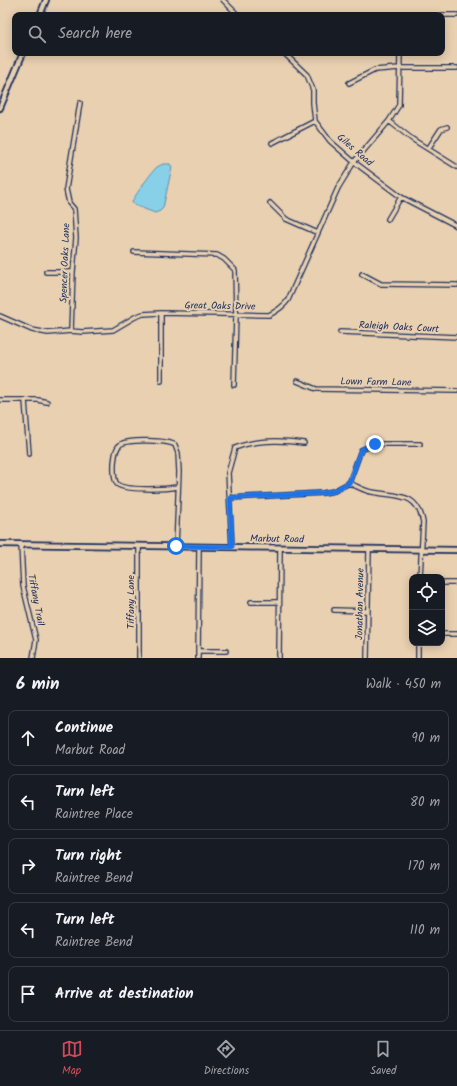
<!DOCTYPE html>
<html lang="en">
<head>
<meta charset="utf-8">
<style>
  body { margin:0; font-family:Kalam,sans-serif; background:#20242c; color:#f1f3f6 }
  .controls { position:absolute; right:12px; bottom:12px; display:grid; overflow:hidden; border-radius:8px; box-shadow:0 2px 10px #0003 }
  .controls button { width:36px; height:36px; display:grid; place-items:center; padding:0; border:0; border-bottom:1px solid #363941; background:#171b24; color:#f1f3f6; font:20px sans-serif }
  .stop { position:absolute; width:12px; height:12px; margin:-9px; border:3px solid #1a73e8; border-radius:50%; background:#fff }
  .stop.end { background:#1a73e8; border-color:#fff; box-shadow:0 1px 4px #0008 }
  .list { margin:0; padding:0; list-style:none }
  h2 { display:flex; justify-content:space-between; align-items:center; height:52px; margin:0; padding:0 16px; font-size:17px }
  h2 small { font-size:13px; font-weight:400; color:#9ea1a6 }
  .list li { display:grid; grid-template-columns:26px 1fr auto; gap:12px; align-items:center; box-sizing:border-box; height:56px; margin:0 8px 8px; padding:0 8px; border:1px solid #363941; border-radius:8px }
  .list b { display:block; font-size:15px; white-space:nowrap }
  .list p { margin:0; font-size:13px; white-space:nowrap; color:#9ea1a6 }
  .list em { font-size:13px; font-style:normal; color:#9ea1a6 }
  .icon { flex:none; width:22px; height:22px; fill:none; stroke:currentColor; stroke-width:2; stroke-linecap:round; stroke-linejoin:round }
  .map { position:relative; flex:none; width:457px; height:658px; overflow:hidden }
  .search { position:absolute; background:#171b24; box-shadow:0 2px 10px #0003; left:12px; right:12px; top:12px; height:44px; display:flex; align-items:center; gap:10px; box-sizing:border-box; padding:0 14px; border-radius:8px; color:#9ea1a6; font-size:15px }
  .sheet { height:372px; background:#171b24 }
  nav { display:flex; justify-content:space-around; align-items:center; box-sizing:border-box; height:56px; border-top:1px solid #363941; background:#171b24; font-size:11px; color:#9ea1a6 }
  nav a { display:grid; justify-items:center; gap:2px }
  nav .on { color:#d1495b }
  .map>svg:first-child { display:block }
  .water { fill:#87d0e8; stroke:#5c90b1 }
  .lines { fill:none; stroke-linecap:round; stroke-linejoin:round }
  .street-casing { stroke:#1b2f5e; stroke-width:6 }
  .secondary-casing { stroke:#1b2f5e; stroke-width:8 }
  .street { stroke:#e8d0b1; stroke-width:3.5 }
  .secondary { stroke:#e8d0b1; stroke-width:4.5 }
  .route { stroke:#1a73e8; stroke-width:5 }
  .labels { text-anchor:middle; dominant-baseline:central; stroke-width:4; stroke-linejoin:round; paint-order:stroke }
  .street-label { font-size:10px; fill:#1b2f5e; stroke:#e8d0b1 }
</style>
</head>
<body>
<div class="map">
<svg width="457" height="658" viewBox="0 0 457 658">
  <rect width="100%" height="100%" fill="#e8d0b1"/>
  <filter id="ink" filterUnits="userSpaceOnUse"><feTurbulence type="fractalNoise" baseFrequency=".025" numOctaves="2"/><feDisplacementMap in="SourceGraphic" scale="8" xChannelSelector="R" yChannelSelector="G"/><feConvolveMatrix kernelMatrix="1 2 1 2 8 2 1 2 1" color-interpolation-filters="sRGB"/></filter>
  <g filter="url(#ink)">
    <path class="water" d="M163,164h7l2,3 -9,41 -3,3 -5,2 -21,-8 -2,-3c1,-4 21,-32 25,-35 2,-1 4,-2 6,-3z"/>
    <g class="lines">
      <defs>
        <path id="street" d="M223,0l15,15
          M442,15h15
          M284,53l23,22 6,15v13l2,18 15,20 24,21 47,35 56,29
          M349,83l26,-13 24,-2h58
          M389,121l23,18 45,28
          M272,143l43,-22
          M428,149l13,-20 6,-2
          M270,203l16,16 32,14
          M388,219l13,-22
          M134,252l83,3 7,4 11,11 1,45 -2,70
          M46,272h27
          M362,274l19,10 76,1
          M0,316l32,14 16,3 23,-2 11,1 31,-2 22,-13 8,-3 18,-1 108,2c8,-4 14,-8 19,-15l50,-112 16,-26 35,-41 10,-16 1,-52
          M71,331l2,-59 3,-34 -2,-29 -5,-6 -3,-14 14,-86
          M340,332l117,5
          M161,381v-68
          M297,381l19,8 141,2
          M0,400h38l9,2
          M25,400l4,54
          M349,483c8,3 15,8 23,9 24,5 45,-1 51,30l-3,55
          M230,498l93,-5 11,-2 15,-8 12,-33 14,-6h45
          M21,545l2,41 13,54 -3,18
          M176,547l3,-75 -1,-19 -3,-8c-7,-5 -46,-6 -54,-1 -6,4 -6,12 -7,19 0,6 -1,16 3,21 7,7 50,5 60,3
          M232,547l-4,-74 7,-25c21,-9 47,-8 69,-5
          M442,583h15
          M251,602h28
          M334,610l33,1
          M442,634h15
          M198,651h28
          M139,658v-112
          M198,658l1,-111
          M279,658l1,-110
          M367,658l2,-108
          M418,658v-15"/>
        <path id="secondary" d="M40,15l6,-15
          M0,108l23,-55
          M0,544l457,6"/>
      </defs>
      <use href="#street" class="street-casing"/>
      <use href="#secondary" class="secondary-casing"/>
      <use href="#street" class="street"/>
      <use href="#secondary" class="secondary"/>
    </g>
  </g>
  <g class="lines" filter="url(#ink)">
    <path class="route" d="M176,546l56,1 -2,-49 93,-5 11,-2 15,-8 12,-33 14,-6"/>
  </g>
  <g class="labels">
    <g class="street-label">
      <text transform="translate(355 150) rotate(41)">Giles Road</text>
      <text transform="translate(65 263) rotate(-88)">Spencer Oaks Lane</text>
      <text transform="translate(220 306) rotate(1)">Great Oaks Drive</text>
      <text transform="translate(399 327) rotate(3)">Raleigh Oaks Court</text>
      <text transform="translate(376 382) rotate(1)">Lown Farm Lane</text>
      <text transform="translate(277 539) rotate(1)">Marbut Road</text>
      <text transform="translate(36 600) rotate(79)">Tiffany Trail</text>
      <text transform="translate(131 602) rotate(-90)">Tiffany Lane</text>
      <text transform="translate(360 604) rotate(-89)">Jonathan Avenue</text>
    </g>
  </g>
</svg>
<div class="controls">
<button><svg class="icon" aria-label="locate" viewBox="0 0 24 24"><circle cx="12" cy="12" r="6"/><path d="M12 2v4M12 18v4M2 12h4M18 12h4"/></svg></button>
<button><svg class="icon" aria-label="layers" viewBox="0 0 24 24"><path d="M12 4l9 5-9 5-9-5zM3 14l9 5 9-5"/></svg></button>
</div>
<div class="stop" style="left:176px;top:546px"></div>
<div class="stop end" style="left:375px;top:444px"></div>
<div class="search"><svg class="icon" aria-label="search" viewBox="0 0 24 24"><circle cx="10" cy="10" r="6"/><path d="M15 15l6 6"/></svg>Search here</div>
</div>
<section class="sheet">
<h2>6 min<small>Walk · 450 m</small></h2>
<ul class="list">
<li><svg class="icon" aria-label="ahead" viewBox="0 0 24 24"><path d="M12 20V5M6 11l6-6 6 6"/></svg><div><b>Continue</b><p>Marbut Road</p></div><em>90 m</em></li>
<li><svg class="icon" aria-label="left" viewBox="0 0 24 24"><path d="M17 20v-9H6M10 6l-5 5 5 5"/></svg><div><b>Turn left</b><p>Raintree Place</p></div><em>80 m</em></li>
<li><svg class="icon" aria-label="right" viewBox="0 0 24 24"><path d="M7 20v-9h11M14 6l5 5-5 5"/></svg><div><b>Turn right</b><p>Raintree Bend</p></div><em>170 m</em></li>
<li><svg class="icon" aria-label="left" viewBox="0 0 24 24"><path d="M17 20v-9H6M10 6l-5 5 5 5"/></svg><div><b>Turn left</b><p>Raintree Bend</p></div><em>110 m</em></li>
<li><svg class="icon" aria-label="arrive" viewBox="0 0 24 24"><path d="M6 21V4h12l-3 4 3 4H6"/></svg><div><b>Arrive at destination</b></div></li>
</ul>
</section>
<nav>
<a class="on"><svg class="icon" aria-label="map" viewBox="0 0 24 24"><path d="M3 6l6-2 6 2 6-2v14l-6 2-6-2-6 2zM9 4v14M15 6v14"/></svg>Map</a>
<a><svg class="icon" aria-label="directions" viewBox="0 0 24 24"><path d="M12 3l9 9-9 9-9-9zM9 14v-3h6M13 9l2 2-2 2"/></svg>Directions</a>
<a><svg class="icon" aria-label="saved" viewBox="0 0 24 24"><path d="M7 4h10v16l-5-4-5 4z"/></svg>Saved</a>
</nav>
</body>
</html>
